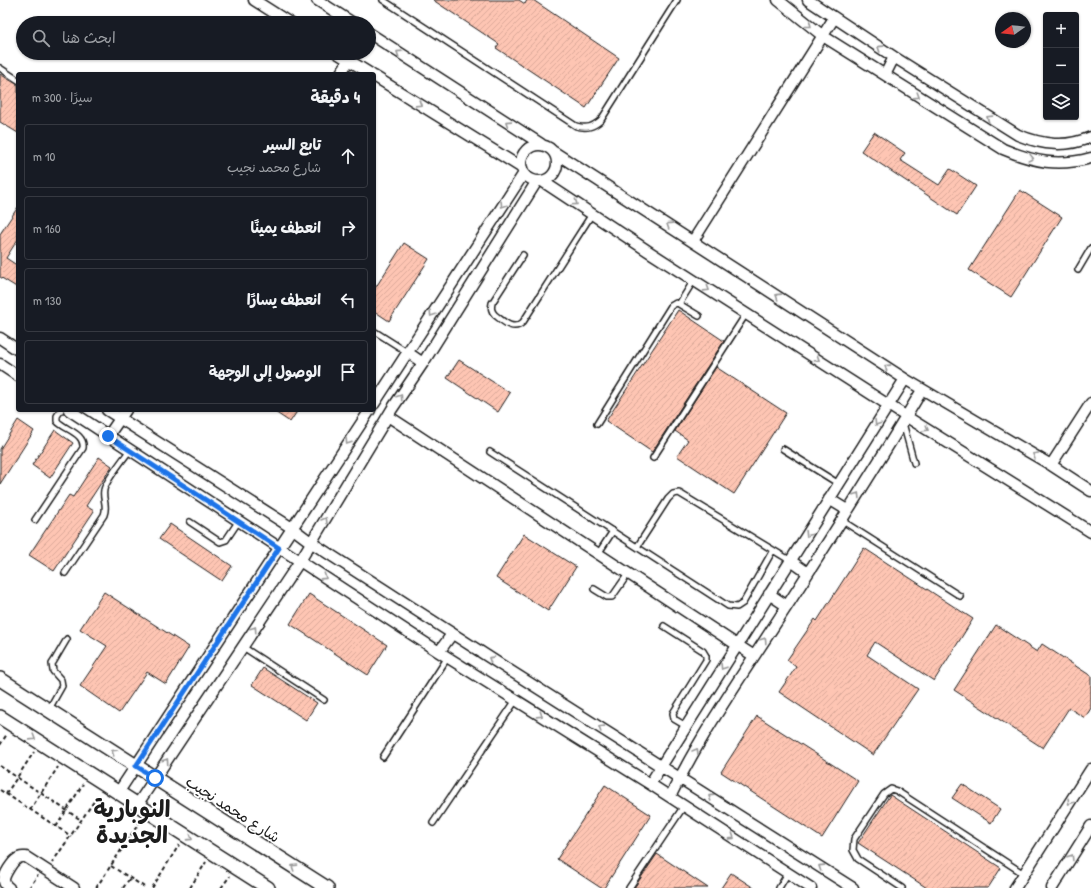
<!DOCTYPE html>
<html lang="ar">
<head>
<meta charset="utf-8">
<style>
  body { margin:0; font-family:"Patrick Hand","Playpen Sans Arabic",sans-serif; background:#242831; color:#f1f3f6; direction:rtl }
  .controls { position:absolute; right:12px; top:12px; display:grid; overflow:hidden; border-radius:4px; box-shadow:0 1px 3px #0004 }
  .controls button { width:36px; height:36px; display:grid; place-items:center; padding:0; border:0; border-bottom:1px solid #363941; background:#171b24; color:#f1f3f6; font:20px sans-serif }
  .compass { position:absolute; left:995px; top:12px; width:36px; height:36px; border-radius:50%; background:#171b24; box-shadow:0 1px 3px #0004; rotate:255deg }
  .stop { position:absolute; width:12px; height:12px; margin:-9px; border:3px solid #1a73e8; border-radius:50%; background:#fff }
  .stop.end { background:#1a73e8; border-color:#fff; box-shadow:0 1px 4px #0008 }
  .list { margin:0; padding:0; list-style:none }
  h2 { display:flex; justify-content:space-between; align-items:center; height:52px; margin:0; padding:0 16px; font-size:17px }
  h2 small { font-size:13px; font-weight:400; color:#9ea1a6 }
  .list li { display:grid; grid-template-columns:26px 1fr auto; gap:12px; align-items:center; box-sizing:border-box; height:64px; margin:0 8px 8px; padding:0 8px; border:1px solid #363941; border-radius:4px }
  .list b { display:block; font-size:15px; white-space:nowrap }
  .list p { margin:0; font-size:13px; white-space:nowrap; color:#9ea1a6 }
  .list em { font-size:13px; font-style:normal; color:#9ea1a6 }
  .icon { flex:none; width:22px; height:22px; fill:none; stroke:currentColor; stroke-width:2; stroke-linecap:round; stroke-linejoin:round }
  .map { position:relative; flex:none; width:1091px; height:888px; overflow:hidden; direction:ltr }
  .search { position:absolute; background:#171b24; box-shadow:0 1px 3px #0004; left:16px; top:16px; width:360px; height:44px; display:flex; align-items:center; gap:10px; box-sizing:border-box; padding:0 14px; border-radius:22px; color:#9ea1a6; font-size:15px }
  .panel { position:absolute; background:#171b24; box-shadow:0 1px 3px #0004; left:16px; top:72px; width:360px; height:340px; border-radius:4px; direction:rtl }
  .map>svg:first-child { display:block }
  .building { fill:url(#building-hatch); stroke:#1c1c1c }
  .lines { fill:none; stroke-linecap:round; stroke-linejoin:round }
  .service-casing { stroke:#1c1c1c; stroke-width:8 }
  .minor-casing { stroke:#1c1c1c; stroke-width:13 }
  .tertiary-casing { stroke:#1c1c1c; stroke-width:16 }
  .path { stroke:#1c1c1c; stroke-width:2; stroke-dasharray:4 3; stroke-linecap:butt }
  .service { stroke:#fff; stroke-width:5 }
  .minor { stroke:#fff; stroke-width:10 }
  .tertiary { stroke:#fff; stroke-width:13 }
  .oneway { stroke:#999 }
  .route { stroke:#1a73e8; stroke-width:5 }
  .labels { text-anchor:middle; dominant-baseline:central; stroke-width:3.5; stroke-linejoin:round; paint-order:stroke }
  .street-label { font-size:15px; fill:#1c1c1c; stroke:#fff }
  .town-label { font-size:23px; font-weight:bold; fill:#1c1c1c; stroke:#fff }
</style>
</head>
<body>
<div class="map">
<svg width="1091" height="888" viewBox="0 0 1091 888">
  <defs>
    <pattern id="building-hatch" width="6" height="6" patternUnits="userSpaceOnUse"><rect width="6" height="6" fill="#fec5b3"/><path d="M-1 1l2-2M0 6l6-6M5 7l2-2" fill="none" stroke="#d9a999"/></pattern>
  </defs>
  <rect width="100%" height="100%" fill="#fff"/>
  <filter id="ink" filterUnits="userSpaceOnUse"><feTurbulence type="fractalNoise" baseFrequency=".025" numOctaves="2"/><feDisplacementMap in="SourceGraphic" scale="8" xChannelSelector="R" yChannelSelector="G"/><feConvolveMatrix kernelMatrix="1 2 1 2 8 2 1 2 1" color-interpolation-filters="sRGB"/></filter>
  <g filter="url(#ink)">
    <path class="building" d="M433,0h86l6,4 2,-4h6l86,58 -33,50 -90,-60 3,-4z
      M0,74l18,11v48l-18,-11z
      M874,132l31,21 -5,7 39,25 11,-16 26,17 -19,29 -96,-64z
      M1020,190l42,27 -51,80 -42,-27z
      M18,207v32l-12,19 12,8v22l-18,-11v-43z
      M404,243l25,16 -40,62 -15,-10v-21z
      M678,310l46,31 -72,111 -46,-31z
      M459,360l51,33 -12,19 -51,-34z
      M716,367l70,46 -52,81 -57,-38 11,-16 -13,-9z
      M272,410h26l-8,12z
      M18,420l16,11 -34,53v-35z
      M55,430l18,13 -23,35 -18,-13z
      M99,457l13,9 -26,40 8,5 -40,60 -25,-16 40,-60 4,2z
      M170,524l62,42 -10,15 -63,-42z
      M524,534l52,33 -28,44 -52,-33z
      M864,548l109,71 -39,62 -59,-39 -8,13 51,34 -45,66 -94,-63 17,-25 -9,-7 28,-41 2,2z
      M104,592l85,55 -23,37 -19,-12 -28,41 -39,-27 27,-40 -27,-17z
      M309,594l78,51 -19,30 -78,-51z
      M996,625l41,27 5,-8 49,32v32l-6,10 -16,-10 -26,40 -89,-58z
      M263,668l54,35 -11,17 -54,-35z
      M757,716l101,65 -36,57 -101,-66z
      M962,784l38,25 -9,14 -39,-25z
      M605,785l46,30 -47,73h-3l-44,-29z
      M890,795l111,73 -13,20h-61l-69,-45z
      M657,854l51,34h-74z
      M731,873l23,15h-33z"/>
    <g class="lines">
      <defs>
        <path id="service" d="M383,0l193,126c11,3 17,1 25,-6l76,-120
          M0,68l18,12
          M523,255l-31,48c-1,5 -1,8 3,12 8,6 18,17 28,7l69,-108
          M1078,270l13,-22
          M679,304l15,-24
          M374,331l33,21
          M903,423l11,40
          M597,424l74,-118 5,-3 3,1 20,12
          M783,449l56,35
          M490,452l238,154 9,1 6,-4 30,-53
          M653,458l93,-144
          M35,520l48,-72c2,-15 -18,-18 -26,-27v-5l4,-6
          M841,520l119,76
          M190,522l30,20 6,-2 12,-18
          M637,547l31,-48 5,-5 6,-1 112,68
          M598,554l15,-23
          M65,573l39,-58c4,-11 -2,-15 0,-25 1,-8 20,-32 26,-40
          M594,589l13,8h5l16,-23
          M664,626l39,25 3,5v4l-33,53 1,6 12,7
          M243,647l81,53
          M49,709l13,-23 -1,-6 -8,-9 -1,-7 2,-3 13,-22
          M383,757l65,-100
          M433,823l83,-123
          M629,888l55,-82
          M779,888l9,-15
          M902,888l-44,-29 -5,-9 1,-11 30,-45 7,-5 6,2 127,83"/>
        <path id="minor" d="M254,0l36,23
          M317,0l36,23
          M778,0l45,36 180,113c31,13 55,18 88,9
          M808,0l86,57 124,78c25,10 48,13 73,2
          M369,33l172,111
          M337,53l34,21
          M340,74l14,-21
          M885,75l9,-18
          M374,76l148,92
          M521 163a18 18 0 1 1 36 0a18 18 0 1 1-36 0Z
          M554,152l351,227 146,86 40,26
          M542,181l106,70 259,166 184,115
          M693,241l141,-223
          M0,338l18,12
          M407,352l16,11
          M0,364l18,12
          M374,404l150,-231
          M69,410l370,242 211,132 161,104
          M107,410l185,118 20,15 186,120 355,225
          M388,416l366,240
          M108,436l18,-26
          M1051,465l40,-62
          M829,499l18,11
          M791,561l17,12
          M769,594l18,12
          M439,652l13,-18
          M650,784l255,-405
          M118,793l252,-383
          M670,797c33,-67 77,-129 117,-191 46,-72 92,-143 135,-216
          M137,805l163,-244 92,-152 31,-46 114,-182
          M9,888c-3,-2 -5,-4 -5,-8 0,-5 8,-18 13,-21 3,-3 6,-2 9,-2l48,31
          M1015,888l76,-119
          M1052,888l39,-62"/>
        <path id="tertiary" d="M0,679l327,209
          M0,717l268,171"/>
      </defs>
      <use href="#service" class="service-casing"/>
      <use href="#minor" class="minor-casing"/>
      <use href="#tertiary" class="tertiary-casing"/>
      <path class="path" d="M0,745l7,-11
        M0,766l81,54
        M0,790l71,46
        M6,794l28,-42
        M30,810l28,-43
        M56,827l27,-43
        M52,863l47,-69
        M111,866l35,22
        M29,888l9,-13
        M96,888l45,-68
        M123,888l7,-10
        M152,888l27,-43
        M190,888l16,-26
        M221,888l9,-12"/>
      <use href="#service" class="service"/>
      <use href="#minor" class="minor"/>
      <use href="#tertiary" class="tertiary"/>
    </g>
    <defs><path id="oneway-chevron" d="M-2-3.5L2.5 0L-2 3.5" fill="none" stroke-width="1.6" stroke-linecap="round" stroke-linejoin="round"/></defs>
    <g class="oneway">
      <use href="#oneway-chevron" transform="translate(809 25) rotate(39)"/>
      <use href="#oneway-chevron" transform="translate(880 48) rotate(-147)"/>
      <use href="#oneway-chevron" transform="translate(399 53) rotate(-147)"/>
      <use href="#oneway-chevron" transform="translate(917 96) rotate(32)"/>
      <use href="#oneway-chevron" transform="translate(419 104) rotate(32)"/>
      <use href="#oneway-chevron" transform="translate(989 118) rotate(-148)"/>
      <use href="#oneway-chevron" transform="translate(508 123) rotate(-147)"/>
      <use href="#oneway-chevron" transform="translate(1031 158) rotate(14)"/>
      <use href="#oneway-chevron" transform="translate(575 203) rotate(34)"/>
      <use href="#oneway-chevron" transform="translate(503 205) rotate(123)"/>
      <use href="#oneway-chevron" transform="translate(669 225) rotate(-147)"/>
      <use href="#oneway-chevron" transform="translate(707 289) rotate(32)"/>
      <use href="#oneway-chevron" transform="translate(778 296) rotate(-147)"/>
      <use href="#oneway-chevron" transform="translate(432 314) rotate(123)"/>
      <use href="#oneway-chevron" transform="translate(817 359) rotate(33)"/>
      <use href="#oneway-chevron" transform="translate(887 367) rotate(-147)"/>
      <use href="#oneway-chevron" transform="translate(400 397) rotate(-56)"/>
      <use href="#oneway-chevron" transform="translate(877 423) rotate(122)"/>
      <use href="#oneway-chevron" transform="translate(926 429) rotate(32)"/>
      <use href="#oneway-chevron" transform="translate(348 442) rotate(123)"/>
      <use href="#oneway-chevron" transform="translate(1035 455) rotate(-150)"/>
      <use href="#oneway-chevron" transform="translate(857 495) rotate(-58)"/>
      <use href="#oneway-chevron" transform="translate(325 520) rotate(-59)"/>
      <use href="#oneway-chevron" transform="translate(808 534) rotate(122)"/>
      <use href="#oneway-chevron" transform="translate(324 577) rotate(33)"/>
      <use href="#oneway-chevron" transform="translate(254 629) rotate(-56)"/>
      <use href="#oneway-chevron" transform="translate(764 640) rotate(-57)"/>
      <use href="#oneway-chevron" transform="translate(491 659) rotate(-147)"/>
      <use href="#oneway-chevron" transform="translate(723 667) rotate(122)"/>
      <use href="#oneway-chevron" transform="translate(540 715) rotate(32)"/>
      <use href="#oneway-chevron" transform="translate(601 728) rotate(-148)"/>
      <use href="#oneway-chevron" transform="translate(33 738) rotate(32)"/>
      <use href="#oneway-chevron" transform="translate(696 751) rotate(-59)"/>
      <use href="#oneway-chevron" transform="translate(114 752) rotate(-147)"/>
      <use href="#oneway-chevron" transform="translate(166 761) rotate(-56)"/>
      <use href="#oneway-chevron" transform="translate(711 797) rotate(-147)"/>
      <use href="#oneway-chevron" transform="translate(1070 802) rotate(123)"/>
      <use href="#oneway-chevron" transform="translate(732 837) rotate(33)"/>
      <use href="#oneway-chevron" transform="translate(190 838) rotate(33)"/>
      <use href="#oneway-chevron" transform="translate(1071 857) rotate(-58)"/>
      <use href="#oneway-chevron" transform="translate(294 867) rotate(-147)"/>
      <use href="#oneway-chevron" transform="translate(821 867) rotate(-147)"/>
    </g>
  </g>
  <g class="lines" filter="url(#ink)">
    <path class="route" d="M108,436l171,112 -143,218 19,12"/>
  </g>
  <g class="labels">
    <g class="street-label">
      <text transform="translate(233 809) rotate(33)">شارع محمد نجيب</text>
    </g>
    <g class="town-label">
      <text x="132" y="808">النوبارية<tspan x="132" dy="26">الجديدة</tspan></text>
    </g>
  </g>
</svg>
<div class="controls">
<button>+</button>
<button>−</button>
<button><svg class="icon" aria-label="layers" viewBox="0 0 24 24"><path d="M12 4l9 5-9 5-9-5zM3 14l9 5 9-5"/></svg></button>
</div>
<svg class="compass" viewBox="-18 -18 36 36"><path d="M0-13l5 13h-10z" fill="#e53935"/><path d="M0 13l5-13h-10z" fill="#9ea1a6"/></svg>
<div class="stop" style="left:155px;top:778px"></div>
<div class="stop end" style="left:108px;top:436px"></div>
<div class="search"><svg class="icon" aria-label="search" viewBox="0 0 24 24"><circle cx="10" cy="10" r="6"/><path d="M15 15l6 6"/></svg>ابحث هنا</div>
<section class="panel">
<h2>4 دقيقة<small>سيرًا · 300 m</small></h2>
<ul class="list">
<li><svg class="icon" aria-label="ahead" viewBox="0 0 24 24"><path d="M12 20V5M6 11l6-6 6 6"/></svg><div><b>تابع السير</b><p>شارع محمد نجيب</p></div><em>10 m</em></li>
<li><svg class="icon" aria-label="right" viewBox="0 0 24 24"><path d="M7 20v-9h11M14 6l5 5-5 5"/></svg><div><b>انعطف يمينًا</b></div><em>160 m</em></li>
<li><svg class="icon" aria-label="left" viewBox="0 0 24 24"><path d="M17 20v-9H6M10 6l-5 5 5 5"/></svg><div><b>انعطف يسارًا</b></div><em>130 m</em></li>
<li><svg class="icon" aria-label="arrive" viewBox="0 0 24 24"><path d="M6 21V4h12l-3 4 3 4H6"/></svg><div><b>الوصول إلى الوجهة</b></div></li>
</ul>
</section>
</div>
</body>
</html>
